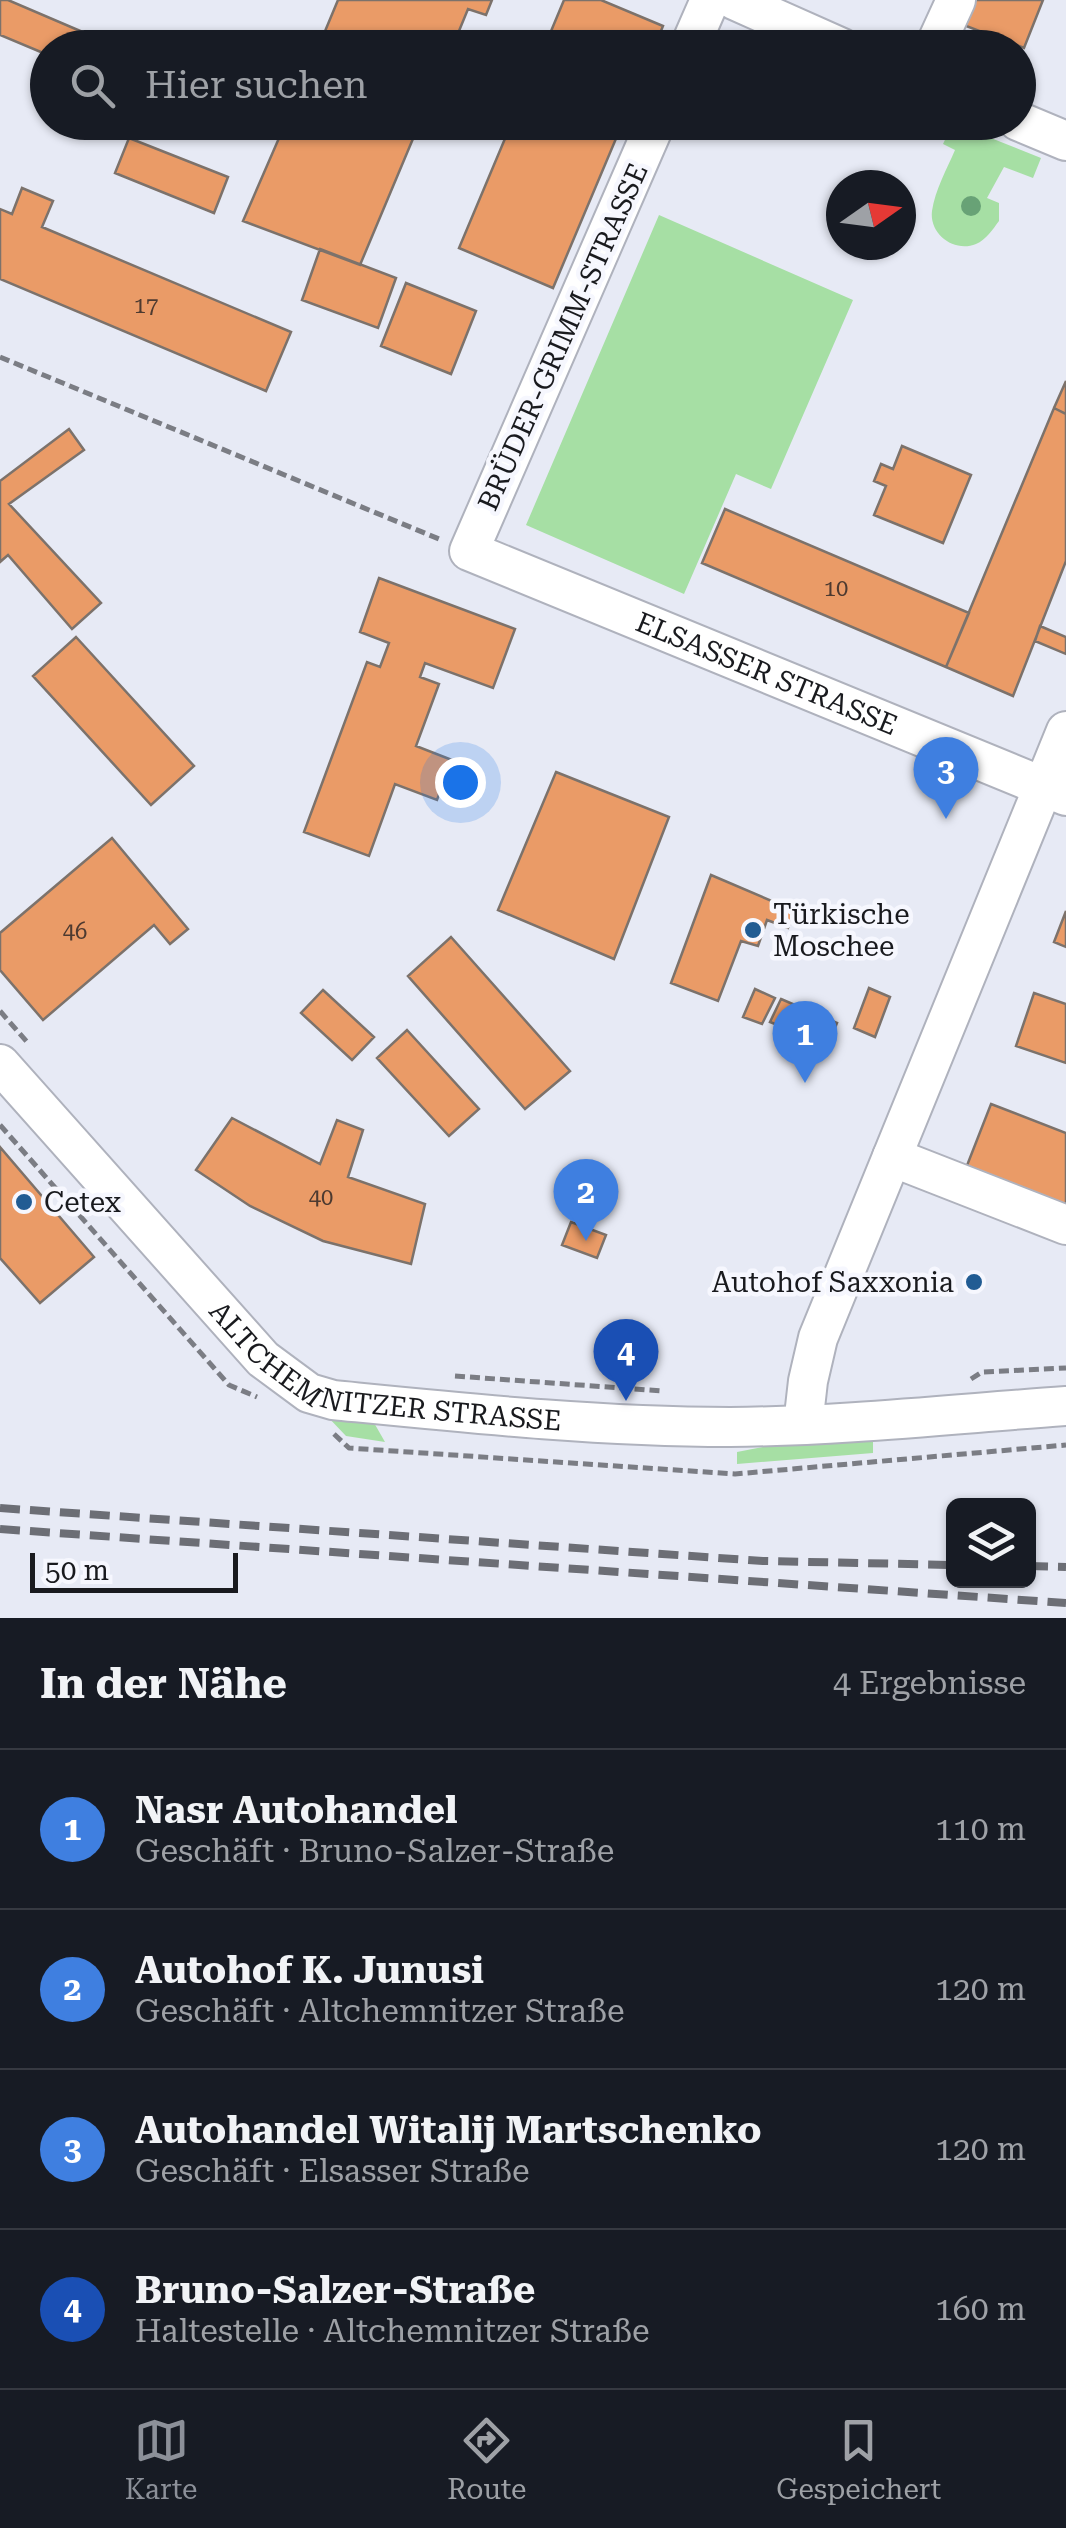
<!DOCTYPE html>
<html lang="de">
<head>
<meta charset="utf-8">
<style>
  body { margin:0; font-family:"Roboto Serif",serif; background:#242831; color:#f1f3f6 }
  .controls { position:absolute; right:30px; bottom:30px; display:grid; overflow:hidden; border-radius:15px; box-shadow:0 2px 8px #0004 }
  .controls button { width:90px; height:90px; display:grid; place-items:center; padding:0; border:0; border-bottom:2px solid #363941; background:#171b24; color:#f1f3f6; font:50px sans-serif }
  .compass { position:absolute; left:826px; top:170px; width:90px; height:90px; border-radius:50%; background:#171b24; box-shadow:0 2px 8px #0004; rotate:76deg }
  .scale { position:absolute; left:30px; bottom:25px; width:208px; box-sizing:border-box; padding-left:10px; border:5px solid #191a1e; border-top:0; font-size:28px; line-height:35px; white-space:nowrap; color:#191a1e; -webkit-text-stroke:8px #f6f7fe; paint-order:stroke }
  .you { position:absolute; left:460px; top:782px; width:35px; height:35px; margin:-25px; border:8px solid #fff; border-radius:50%; background:#1a73e8; box-shadow:0 0 0 15px #1a73e833 }
  .badge { display:grid; place-items:center; width:65px; height:65px; border-radius:50%; background:#8c9099; color:#fff; font-size:32px; font-weight:700 }
  .pin { position:absolute; translate:-50% -82px; filter:drop-shadow(0 2px 5px #0008) }
  .pin::after { content:''; position:absolute; top:52px; width:35px; height:30px; background:inherit; clip-path:polygon(0 0,100% 0,50% 100%) }
  .list { margin:0; padding:0; list-style:none }
  h2 { display:flex; justify-content:space-between; align-items:center; height:130px; margin:0; padding:0 40px; font-size:42px }
  h2 small { font-size:32px; font-weight:400; color:#9ea1a6 }
  .list li { display:grid; grid-template-columns:65px 1fr auto; gap:30px; align-items:center; box-sizing:border-box; height:160px; padding:0 40px; border-top:2px solid #363941 }
  .list b { display:block; font-size:38px; white-space:nowrap }
  .list p { margin:0; font-size:32px; white-space:nowrap; color:#9ea1a6 }
  .list em { font-size:32px; font-style:normal; color:#9ea1a6 }
  .icon { flex:none; width:55px; height:55px; fill:none; stroke:currentColor; stroke-width:2; stroke-linecap:round; stroke-linejoin:round }
  .map { position:relative; flex:none; width:1066px; height:1618px; overflow:hidden }
  .search { position:absolute; background:#171b24; box-shadow:0 2px 8px #0004; left:30px; right:30px; top:30px; height:110px; display:flex; align-items:center; gap:25px; box-sizing:border-box; padding:0 35px; border-radius:55px; color:#9ea1a6; font-size:38px }
  .sheet { height:770px; background:#171b24 }
  nav { display:flex; justify-content:space-around; align-items:center; box-sizing:border-box; height:140px; border-top:2px solid #363941; background:#171b24; font-size:28px; color:#9ea1a6 }
  nav a { display:grid; justify-items:center; gap:5px }
  nav .on { color:#8c9099 }
  .map>svg:first-child { display:block }
  .green { fill:#a6dfa4 }
  .building { fill:#ea9b67; stroke:#7c726b; stroke-width:2.5 }
  .lines { fill:none; stroke-linecap:round; stroke-linejoin:round }
  .minor-casing { stroke:#afb2bd; stroke-width:42 }
  .path { stroke:#7b7d84; stroke-width:5; stroke-dasharray:10 5; stroke-linecap:butt }
  .minor { stroke:#fff; stroke-width:38 }
  .rail { stroke:#6c6e75; stroke-width:8; stroke-dasharray:20 10; stroke-linecap:butt }
  .tree { fill:#68a276 }
  .poi-dot { fill:#215c93; stroke:#f6f7fe; stroke-width:4 }
  .labels { text-anchor:middle; dominant-baseline:central; stroke-width:9; stroke-linejoin:round; paint-order:stroke }
  .number-label { font-size:22px; fill:#4d3a30 }
  .street-label { font-size:28px; fill:#191a1e; stroke:#f6f7fe }
  .poi-label { font-size:28px; fill:#191a1e; stroke:#f6f7fe; text-anchor:start }
</style>
</head>
<body>
<div class="map">
<svg width="1066" height="1618" viewBox="0 0 1066 1618">
  <rect width="100%" height="100%" fill="#e7eaf5"/>
  <path class="green" d="M953,123l88,35 -8,20 -29,-11 -17,31 12,5v18c-6,8 -13,19 -23,23 -22,9 -47,-10 -44,-33 3,-21 15,-42 23,-61l-12,-6z
    M659,215l194,85 -82,189 -35,-15 -52,120 -158,-69z
    M326,1415l47,6 12,21 -39,-6z
    M873,1435v18l-136,11v-12l72,-14z"/>
  <path class="building" d="M0,0h8l84,36 -5,12h-39v7l-48,-20z
    M338,0h154l-6,15 -18,-6 -16,39h-134z
    M564,0h37l62,26 -9,22h-110z
    M971,0h72l-19,48 -63,-24z
    M458,33l34,15h-40z
    M286,122h134l-60,143 -117,-44z
    M512,122h111l-70,166 -94,-40z
    M129,138l99,39 -14,36 -99,-40z
    M22,188l31,13 -11,26 249,105 -25,59 -266,-112v-70l12,5z
    M320,249l76,29 -18,50 -76,-28z
    M406,283l70,28 -25,63 -70,-28z
    M1066,381v33l-12,-6z
    M1054,408l12,6v147l-53,135 -67,-29z
    M69,429l15,21 -75,54 92,99 -29,26 -64,-74 -8,7v-81z
    M902,446l69,29 -28,68 -69,-28 12,-29 -12,-5 7,-17 12,5z
    M725,509l244,104 -23,54 -244,-104z
    M379,578l136,51 -22,59 -68,-25 -5,14 19,7 -23,62 36,14 -15,40 -42,-16 -26,72 -65,-24 63,-170 13,5 9,-24 -29,-11z
    M1040,626l26,11v17l-31,-13z
    M76,637l118,129 -43,39 -118,-129z
    M556,772l113,45 -55,142 -116,-49z
    M112,838l76,91 -18,15 -16,-19 -111,95 -43,-50v-37z
    M711,875l84,36 -7,17 -21,-8 -9,26 -17,-5 -23,60 -47,-18z
    M1066,911v36l-12,-5z
    M451,937l119,134 -45,38 -117,-133z
    M869,988l21,9 -15,40 -21,-9z
    M755,989l20,9 -13,26 -19,-7z
    M323,990l51,47 -22,23 -51,-47z
    M1034,993l32,11v59l-50,-17z
    M781,999l56,24 -9,22 -58,-23z
    M407,1030l72,79 -30,27 -72,-78z
    M991,1104l75,29v75l-100,-40z
    M232,1118l88,46 17,-44 26,10 -15,47 77,27 -14,60 -88,-23 -73,-35 -54,-36z
    M0,1147l94,110 -54,46 -40,-45z
    M571,1222l35,13 -9,23 -35,-13z"/>
  <g class="lines">
    <defs>
      <g id="minor">
        <path d="M734,0l108,48"/>
        <path d="M689,48l21,-48"/>
        <path d="M934,48l22,-48"/>
        <path d="M1018,121l48,20"/>
        <path id="s1" d="M656,122l-187,429 597,245"/>
        <path id="s2" d="M0,1064l263,295 46,34 24,7c132,13 265,27 397,27 112,-1 224,-13 336,-21"/>
        <path d="M892,1157l174,68"/>
        <path d="M803,1425l5,-44 10,-43 248,-607"/>
      </g>
    </defs>
    <use href="#minor" class="minor-casing"/>
    <path class="path" d="M0,357l439,182
      M0,1011l28,32
      M0,1125l229,260 28,12
      M455,1376l208,15
      M971,1379l11,-7 84,-4
      M334,1434l15,14 386,26 331,-29"/>
    <use href="#minor" class="minor"/>
    <path class="rail" d="M0,1508l763,53 191,4
      M0,1529l1066,74
      M1028,1566l38,1"/>
  </g>
  <circle class="tree" cx="971" cy="206" r="10"/>
  <g class="poi-dot">
    <circle cx="753" cy="930" r="10"/>
    <circle cx="24" cy="1202" r="10"/>
    <circle cx="974" cy="1282" r="10"/>
  </g>
  <g class="labels">
    <g class="number-label">
      <text x="146" y="305">17</text>
      <text x="836" y="588">10</text>
      <text x="75" y="931">46</text>
      <text x="321" y="1197">40</text>
    </g>
    <g class="street-label">
      <text transform="translate(563 337) rotate(-66)">BRÜDER-GRIMM-STRASSE</text>
      <text stroke="none"><textPath href="#s1" startOffset="790">ELSASSER STRASSE</textPath></text>
      <text stroke="none"><textPath href="#s2" startOffset="515">ALTCHEMNITZER STRASSE</textPath></text>
    </g>
    <g class="poi-label">
      <text x="773" y="914">Türkische<tspan x="773" dy="32">Moschee</tspan></text>
      <text x="44" y="1202">Cetex</text>
      <text x="954" y="1282" text-anchor="end">Autohof Saxxonia</text>
    </g>
  </g>
</svg>
<div class="controls">
<button><svg class="icon" aria-label="layers" viewBox="0 0 24 24"><path d="M12 4l9 5-9 5-9-5zM3 14l9 5 9-5"/></svg></button>
</div>
<svg class="compass" viewBox="-18 -18 36 36"><path d="M0-13l5 13h-10z" fill="#e53935"/><path d="M0 13l5-13h-10z" fill="#9ea1a6"/></svg>
<div class="scale">50 m</div>
<div class="you"></div>
<div class="pin badge" style="left:805px;top:1083px;background:#3f7fe0">1</div>
<div class="pin badge" style="left:586px;top:1241px;background:#3f7fe0">2</div>
<div class="pin badge" style="left:946px;top:819px;background:#3f7fe0">3</div>
<div class="pin badge" style="left:626px;top:1401px;background:#1a4fb4">4</div>
<div class="search"><svg class="icon" aria-label="search" viewBox="0 0 24 24"><circle cx="10" cy="10" r="6"/><path d="M15 15l6 6"/></svg>Hier suchen</div>
</div>
<section class="sheet">
<h2>In der Nähe<small>4 Ergebnisse</small></h2>
<ul class="list">
<li><span class="badge" style="background:#3f7fe0">1</span><div><b>Nasr Autohandel</b><p>Geschäft · Bruno-Salzer-Straße</p></div><em>110 m</em></li>
<li><span class="badge" style="background:#3f7fe0">2</span><div><b>Autohof K. Junusi</b><p>Geschäft · Altchemnitzer Straße</p></div><em>120 m</em></li>
<li><span class="badge" style="background:#3f7fe0">3</span><div><b>Autohandel Witalij Martschenko</b><p>Geschäft · Elsasser Straße</p></div><em>120 m</em></li>
<li><span class="badge" style="background:#1a4fb4">4</span><div><b>Bruno-Salzer-Straße</b><p>Haltestelle · Altchemnitzer Straße</p></div><em>160 m</em></li>
</ul>
</section>
<nav>
<a class="on"><svg class="icon" aria-label="map" viewBox="0 0 24 24"><path d="M3 6l6-2 6 2 6-2v14l-6 2-6-2-6 2zM9 4v14M15 6v14"/></svg>Karte</a>
<a><svg class="icon" aria-label="directions" viewBox="0 0 24 24"><path d="M12 3l9 9-9 9-9-9zM9 14v-3h6M13 9l2 2-2 2"/></svg>Route</a>
<a><svg class="icon" aria-label="saved" viewBox="0 0 24 24"><path d="M7 4h10v16l-5-4-5 4z"/></svg>Gespeichert</a>
</nav>
</body>
</html>
